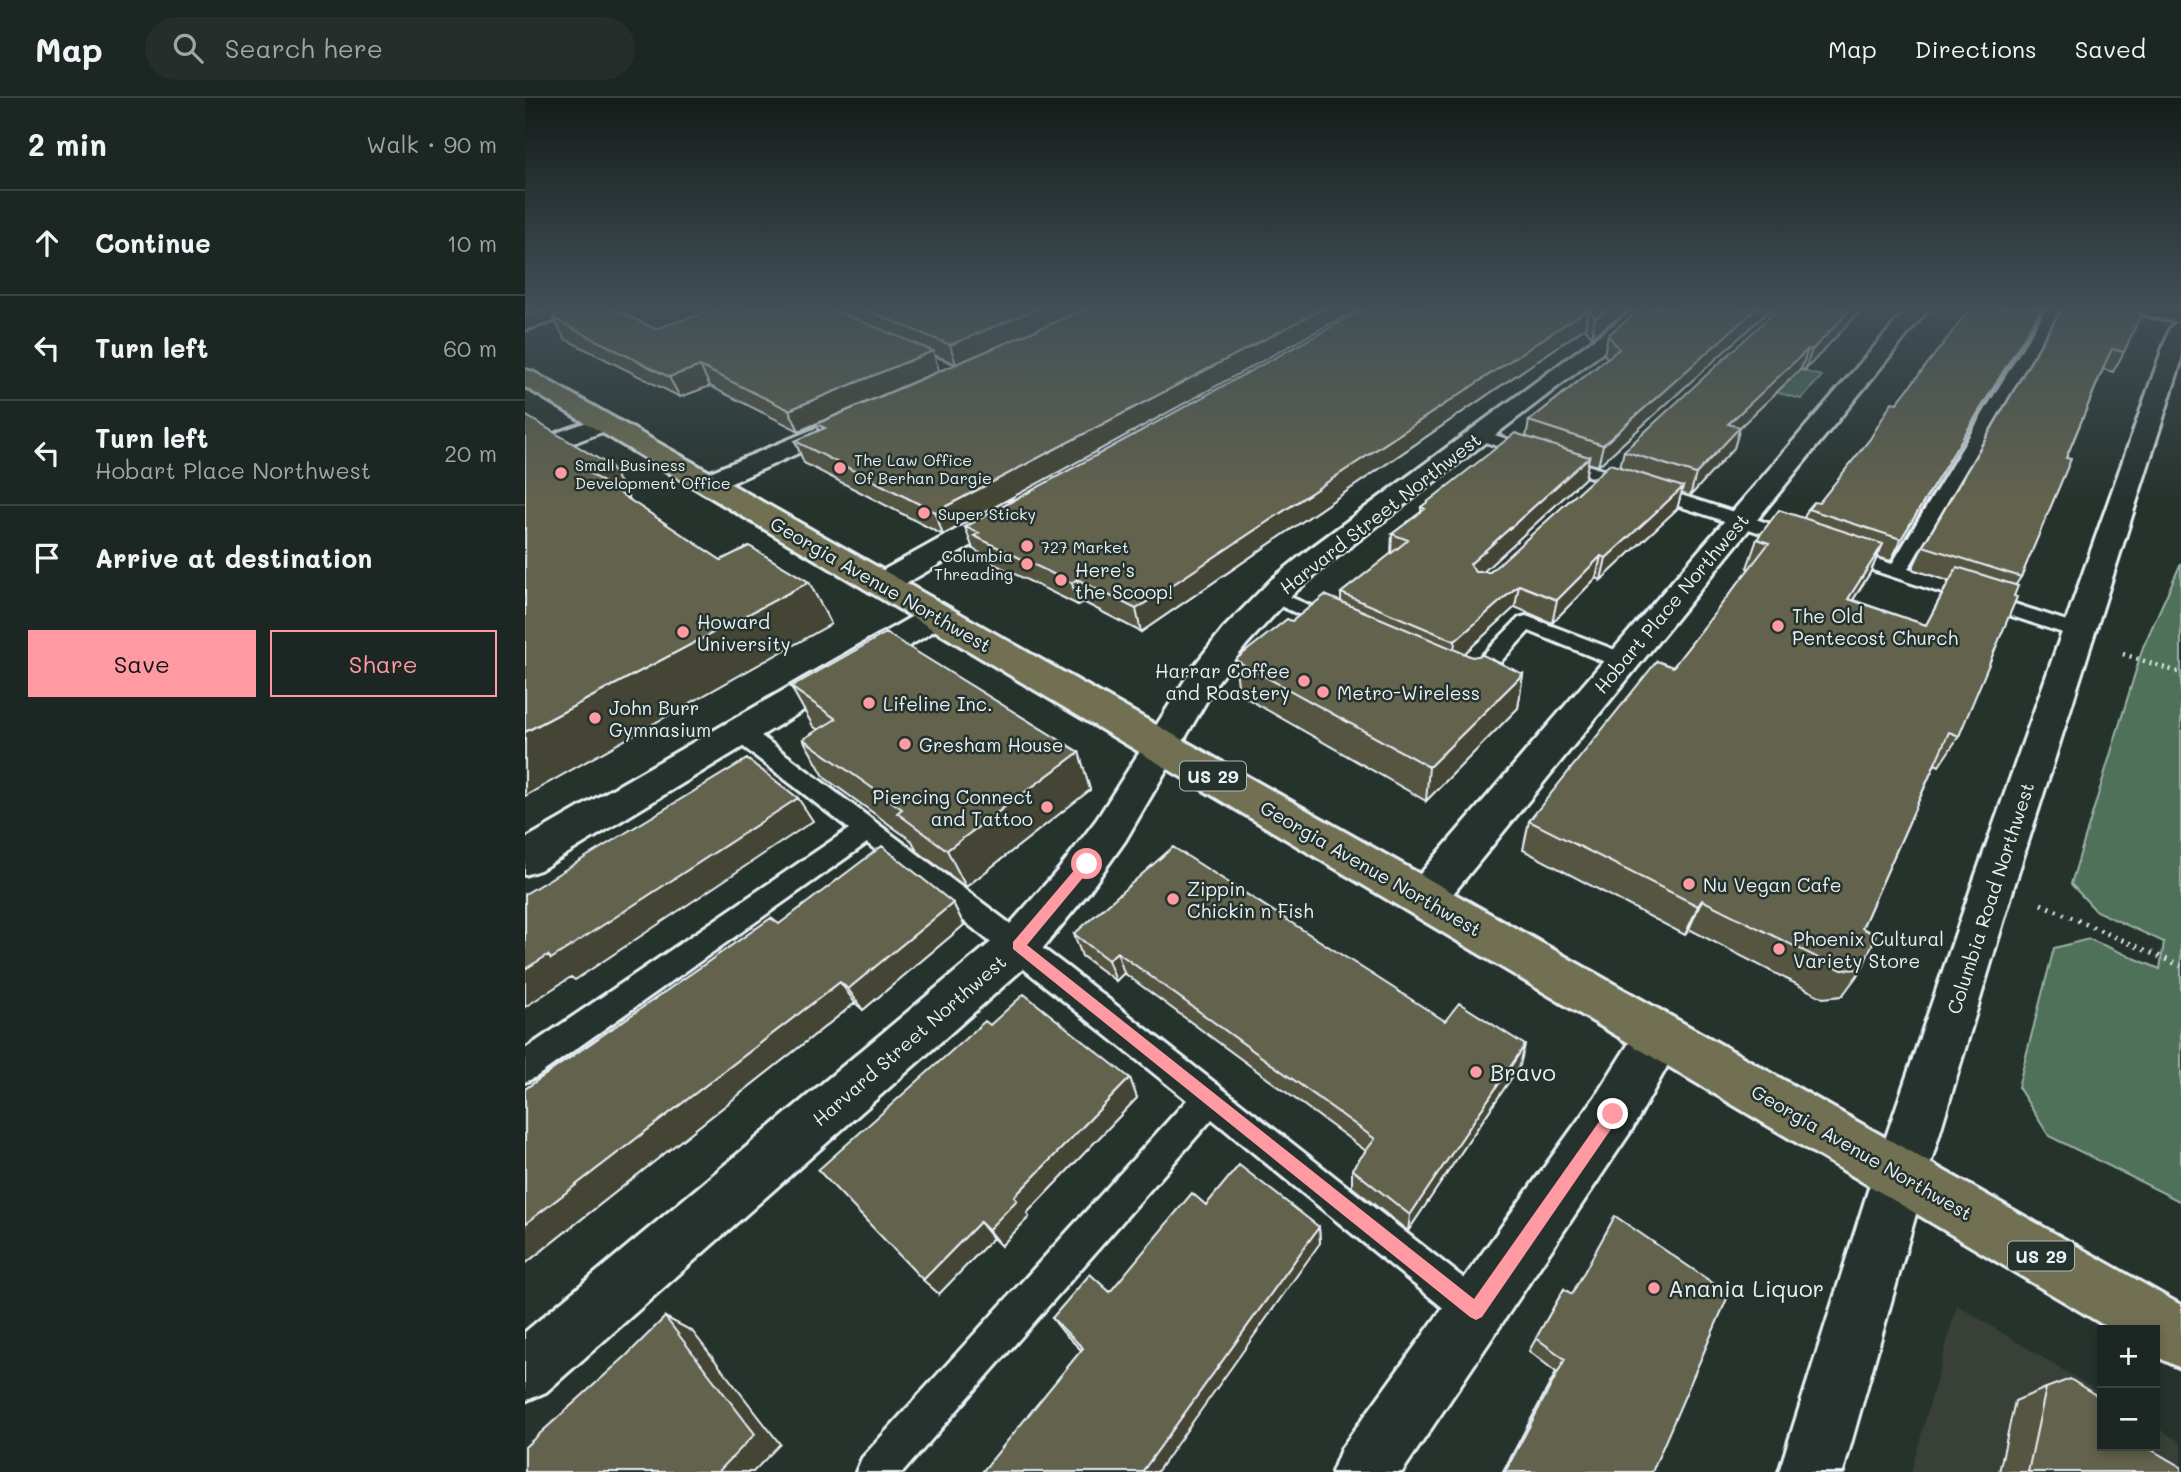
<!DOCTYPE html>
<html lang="en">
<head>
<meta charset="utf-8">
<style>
  body { margin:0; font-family:Mali,sans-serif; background:#252e2a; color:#f1f3f6 }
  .controls { position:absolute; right:21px; bottom:21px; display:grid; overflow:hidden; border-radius:0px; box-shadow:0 4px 10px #0003 }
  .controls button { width:63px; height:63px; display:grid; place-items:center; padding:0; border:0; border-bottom:2px solid #3a4340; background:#1c2622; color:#f1f3f6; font:35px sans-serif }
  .stop { position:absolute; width:21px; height:21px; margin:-16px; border:5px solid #ff9aa2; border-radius:50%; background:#fff }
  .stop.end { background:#ff9aa2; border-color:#fff; box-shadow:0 2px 7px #0008 }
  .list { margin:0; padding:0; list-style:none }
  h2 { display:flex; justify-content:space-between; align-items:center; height:91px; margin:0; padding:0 28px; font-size:30px }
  h2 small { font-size:23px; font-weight:400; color:#a0a5a5 }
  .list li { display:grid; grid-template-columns:46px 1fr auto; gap:21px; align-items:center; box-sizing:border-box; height:105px; padding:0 28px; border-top:2px solid #3a4340 }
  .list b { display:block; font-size:26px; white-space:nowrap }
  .list p { margin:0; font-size:23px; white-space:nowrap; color:#a0a5a5 }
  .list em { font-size:23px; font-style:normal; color:#a0a5a5 }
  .actions { display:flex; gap:14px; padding:21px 28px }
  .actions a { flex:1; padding:16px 0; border:2px solid #ff9aa2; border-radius:0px; text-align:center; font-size:24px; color:#ff9aa2 }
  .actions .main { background:#ff9aa2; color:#111 }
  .icon { flex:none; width:38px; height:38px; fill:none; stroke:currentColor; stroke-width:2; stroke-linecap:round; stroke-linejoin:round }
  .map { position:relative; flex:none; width:1656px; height:1374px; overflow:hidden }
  header { display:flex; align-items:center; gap:42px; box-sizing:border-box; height:98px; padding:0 35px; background:#1c2622; border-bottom:2px solid #3a4340 }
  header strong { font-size:33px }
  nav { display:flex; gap:38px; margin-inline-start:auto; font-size:24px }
  .search { width:490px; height:63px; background:#252e2a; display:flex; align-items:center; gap:18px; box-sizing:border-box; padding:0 24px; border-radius:38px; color:#a0a5a5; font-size:26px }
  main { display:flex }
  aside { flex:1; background:#1c2622 }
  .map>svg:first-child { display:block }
  .built { fill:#384137 }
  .green { fill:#50715a; stroke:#9cb1a9; stroke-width:2 }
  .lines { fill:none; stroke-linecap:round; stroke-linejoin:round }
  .lane-casing { stroke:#e8f1f8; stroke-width:6 }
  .street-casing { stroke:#e8f1f8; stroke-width:6 }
  .secondary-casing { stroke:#e8f1f8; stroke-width:6 }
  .highway-casing { stroke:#e8f1f8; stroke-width:6 }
  .path-far1 { stroke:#e8f1f8; stroke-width:4.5; stroke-dasharray:2 5; stroke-linecap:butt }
  .path { stroke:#e8f1f8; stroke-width:5; stroke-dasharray:2 6; stroke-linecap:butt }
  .lane { fill:#26332d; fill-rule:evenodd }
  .street { fill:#26332d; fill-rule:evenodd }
  .secondary { fill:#26332d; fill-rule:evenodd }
  .highway { fill:#716f52; fill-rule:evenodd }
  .wall { fill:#545442; stroke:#e8f1f8; stroke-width:2; fill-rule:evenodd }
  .shaded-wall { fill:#454536; stroke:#e8f1f8; stroke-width:2 }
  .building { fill:#62624d; stroke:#e8f1f8; stroke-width:2 }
  .route { fill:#ff9aa2 }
  .poi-dot { fill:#ff9aa2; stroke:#26332d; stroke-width:2.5 }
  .labels { text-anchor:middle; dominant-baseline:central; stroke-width:5; stroke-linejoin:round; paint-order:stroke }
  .far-poi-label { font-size:16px; fill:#e8f1f8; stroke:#26332d; text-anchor:start }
  .shield { fill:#26332d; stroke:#aeb8bb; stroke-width:2 }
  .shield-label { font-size:18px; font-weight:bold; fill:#e8f1f8 }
  .street-label { font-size:19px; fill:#e8f1f8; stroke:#26332d }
  .poi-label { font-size:19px; fill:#e8f1f8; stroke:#26332d; text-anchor:start }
  .near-poi-label { font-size:23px; fill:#e8f1f8; stroke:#26332d; text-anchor:start }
</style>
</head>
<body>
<header>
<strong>Map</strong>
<div class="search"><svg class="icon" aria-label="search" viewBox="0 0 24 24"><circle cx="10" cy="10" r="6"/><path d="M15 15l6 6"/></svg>Search here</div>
<nav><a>Map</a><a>Directions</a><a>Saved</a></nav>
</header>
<main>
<aside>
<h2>2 min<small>Walk · 90 m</small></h2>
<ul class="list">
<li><svg class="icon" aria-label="ahead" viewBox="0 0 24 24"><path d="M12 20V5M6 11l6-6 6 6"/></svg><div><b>Continue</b></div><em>10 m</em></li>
<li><svg class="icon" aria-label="left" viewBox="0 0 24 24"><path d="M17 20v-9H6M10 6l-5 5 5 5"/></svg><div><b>Turn left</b></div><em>60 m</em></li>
<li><svg class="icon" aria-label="left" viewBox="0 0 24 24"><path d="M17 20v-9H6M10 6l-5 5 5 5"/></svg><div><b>Turn left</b><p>Hobart Place Northwest</p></div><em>20 m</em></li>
<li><svg class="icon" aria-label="arrive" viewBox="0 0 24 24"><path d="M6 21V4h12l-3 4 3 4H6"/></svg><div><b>Arrive at destination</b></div></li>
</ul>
<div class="actions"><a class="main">Save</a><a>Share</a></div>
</aside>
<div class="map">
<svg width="1656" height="1374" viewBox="0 0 1656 1374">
  <rect width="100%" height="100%" fill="#26332d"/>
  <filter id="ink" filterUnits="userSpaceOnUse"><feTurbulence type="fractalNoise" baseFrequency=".0143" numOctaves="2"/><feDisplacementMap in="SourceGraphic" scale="14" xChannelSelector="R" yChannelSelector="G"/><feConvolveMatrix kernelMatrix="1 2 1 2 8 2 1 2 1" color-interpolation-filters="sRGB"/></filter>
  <g filter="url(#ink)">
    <path class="built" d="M1432,1207l145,89v52h53v-20l26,17v29h-270z"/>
    <path class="green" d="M1218,257l79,21 -21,23 -80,-22z
      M1656,465v639l-132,-66 -31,-49 36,-139 35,-9 71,30 4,-27 -68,-31 -25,-27 72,-237z"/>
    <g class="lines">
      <defs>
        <path id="lane" d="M1522,210h13l-152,261 177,58 3,5 -3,5 -7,1 -242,-80 -2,-4 9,-6 49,16z
          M383,249l59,23 2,3 -2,3h-10l-54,-22v-6z
          M954,332l323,104 2,4 -2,4h-14l-315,-104 -2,-3 2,-3z
          M749,492l67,29 3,4 -3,4h-14l-60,-27 -3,-4 3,-4z
          M1001,518l105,40 3,5 -3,5h-16l-86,-35 -51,55 -8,2 -8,-2 -3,-5 3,-5 57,-58z
          M215,626l8,2 318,240 423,332 6,13 -6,13 -13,6 -13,-6 -251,-205 -309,353h-47l6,-14 325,-358 -320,-257 -331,234 -11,5v-33l324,-220 -117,-91 -4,-6 4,-6z"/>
        <path id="street" d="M30,210h32l-3,4 -59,18v-13z
          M1383,210h21l-490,603 -15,5 -15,-5 -6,-12 6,-12z
          M79,318l9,2 3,5 -3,5 -88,33v-17z
          M318,319l9,2 3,5 -3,5 -134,60 -10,2 -10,-2 -4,-6 4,-6z
          M489,403l10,2 4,6 -4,6 -131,76 -11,2 -11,-2 -4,-7 4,-7 133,-74z
          M411,508l11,3 5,7 -5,7 -407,247 -15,5v-36l400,-230z
          M1135,916l17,7 7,15 -53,95 -229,341h-70l9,-23 254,-352 48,-76z"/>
        <path id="secondary" d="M1111,210h24l-330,254 -36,31 -47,51 -29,37 -93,160 -37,52 -54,66 -488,433 -21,9v-69l477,-399 57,-64 38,-50 97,-153 29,-37 49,-50 36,-29z
          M1604,210l52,3v51l-166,521 -88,292 -84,297h-64l94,-297 100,-292 197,-555 7,-6 -45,-10z"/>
        <path id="highway" d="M0,272l8,2 1648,933v63l-26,-12v-26h-43l-1587,-943z"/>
      </defs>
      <use href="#lane" class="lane-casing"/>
      <use href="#street" class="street-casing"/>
      <use href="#secondary" class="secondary-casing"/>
      <use href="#highway" class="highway-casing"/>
      <path class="path-far1" d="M1598,556l58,19"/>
      <path class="path" d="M1516,806l140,62"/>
      <use href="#lane" class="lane"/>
      <use href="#street" class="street"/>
      <use href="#secondary" class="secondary"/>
      <use href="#highway" class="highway"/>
    </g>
    <path class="wall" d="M195,210h639l-416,227 -139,-72 -9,-22 24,-10 -3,-7 -17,7 -89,-45 -30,11 -115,-58 -11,-20 101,10zM409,257l5,2 17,7 -17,7z
      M841,210h265l-39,29 -7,-9 -444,304 -58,-30 -5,3 -96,-47 -2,-5 -7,-4 -8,-22z
      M1117,210h130l-174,158 -10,-3 -3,15 -102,94h7l130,-105 4,-16 239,-143 -58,62 -4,-1 -61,58 -6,21 -44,48 -9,-3 -4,16 -76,71 -5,-2 -44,45 -37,-16 -51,47 59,20 -5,34 -92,93 -187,-107 -4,-34 57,-39 49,-19v-9l50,-39 1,-20 29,-22v-5l105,-70 3,-16 78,-63 -3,-4 4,-19z
      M1446,210h73l-153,253 -14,-4 -7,16 -17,27 73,25 23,-44 -37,-12 11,-23 139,-238 62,44 -11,20 -10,-3 -37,89 -45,119 -6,9 -56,150 -20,30 -4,-2 -73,164v41l-20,27 -19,2 -134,-69 -4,6 -162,-85 6,-29 144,-154 76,-98 -2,-1 10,-29 47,-21 4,-9 11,-6 51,-64 27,-36z
      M266,589l288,65 11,38 -124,97 -49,-36 -5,-10 -87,-63 -22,-39 15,-9 -5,-4z
      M428,805l11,22 -101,85 -8,-7 -329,260h-1v-174l254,-165z
      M549,836l371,87 75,44 -112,166 -56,-44v-18l14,-18 -242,-178 -8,8 -34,-25z
      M465,927l140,53 7,20 -110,115 2,4 -28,29 -8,-8 -54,56z
      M681,1107l113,22 1,16 -239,107 -18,-18 -11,-14 58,-26z
      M1039,1191l88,183h-149l53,-100 -27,-21z
      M1521,1290l56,58 79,26h-182l16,-71z"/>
    <path class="shaded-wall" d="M514,210h49l-132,56 -6,-19z
      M799,210h35l-416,227 -8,-23z
      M1084,210h22l-39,29 3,-19z
      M1232,210h15l-174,158 5,-21z
      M1327,210h11l-58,62 7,-20z
      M1517,210h2l-153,253 10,-22z
      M1063,211l-3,19 -444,304 -5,-23z
      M1283,251l-7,20 -61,58 -6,21 -44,48 6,-22 32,-50z
      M408,253l6,20 -140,60 -10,-21z
      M175,268l10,20 -30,11 -11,-20z
      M1064,359l-4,21 -117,108 2,-22z
      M84,367l25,41 -45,-33z
      M1158,389l-6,22 -76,71 5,-22z
      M1358,446l-13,29 -35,55 13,-29z
      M1076,458l-5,22 -44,45 5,-23z
      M552,481l6,23 -5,3 -6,-22z
      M284,484l22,42 -306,172v-64z
      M994,487l-4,22 -62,57 2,-23z
      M998,576l-5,34 -92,93 3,-34z
      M554,654l11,38 -124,97 -19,-37z
      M273,700l15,23 -238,159 -4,-3 -46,30v-38z
      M1177,802l-13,29 -4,6 13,-29z
      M428,805l11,22 -101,85 -15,-21z
      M592,854l7,21 -8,8 -8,-21z
      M315,884l15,21 -329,260h-1v-39z
      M1000,947l-5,20 -112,166 2,-16z
      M605,980l7,20 -110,115 2,4 -28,29 -13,-16 26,-33z
      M455,1124l13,16 -54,56 -16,-14z
      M794,1129l1,16 -163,229h-15z
      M140,1219l27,14 88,113 -27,28h-35z"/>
    <path class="building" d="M35,210h52l43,21 65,-21h109l104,43 -144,59 -89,-44 -31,11 -115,-58z
      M336,210h178l-89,37z
      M563,210h236l-389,204 -140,-71 30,-13 -9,-4z
      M841,210h243l-14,10 -7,-9 -452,300 -59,-30 -5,4 -98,-47 5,-3 -14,-6z
      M1117,210h115l-154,137 -74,-24 90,-72 -11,-14z
      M1254,210h73l-40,42 -4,-1 -80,75 12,3 -44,47 -72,-23z
      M1446,210h71l-141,231 -93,-30 6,-7 5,1 51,-64 22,-37 5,1z
      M1537,210h82l-20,44 -12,-3 -5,10 -41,99 5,1 -50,118 -98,-31z
      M0,317l84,50 -20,8 132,87 28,-14 60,36 -284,150z
      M990,335l74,24 -119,107 5,8h15l120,-108 73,23 -77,71 -5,-2 -44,44 -38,-15 -64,56 -114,-48 67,-53 -16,-6 33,-25 -4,-2z
      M1254,412l104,34 -35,55 78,26 31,-58 61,19 -4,10 3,1 -58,139 -10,-4 -87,196 14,7 -14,34 -20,1 -140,-70 -4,6 -169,-85 128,-160 16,6 96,-124 -12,-4z
      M800,497l147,62 11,-2 40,19 -94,93 -194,-107 52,-41 5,2z
      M361,535l193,119 -132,98 -50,-37 5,-4 -99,-70 33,-20 -45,-32z
      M222,661l51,39 -247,161 -3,-4 -23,14v-75z
      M357,748l71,57 -105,86 -8,-7 -315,242v-135l246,-171 8,6z
      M648,749l272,174 14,-18 66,42 -115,170 -58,-46 23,-30 -258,-187 -9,8 -34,-26z
      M499,896l106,84 -116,119 3,3 -29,30 -8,-8 -57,58 -105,-110 167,-149 5,4z
      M714,1067l80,62 -177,245h-160l101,-124 -31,-30 38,-44 20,18 82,-99 14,12z
      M1090,1118l114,78 -77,178h-147l60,-113 -29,-21 28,-49 8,5z
      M140,1219l90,117 -37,38h-193v-25l101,-91z
      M1545,1281l32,20v47h43l36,21v5h-153l18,-84z"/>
  </g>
  <linearGradient id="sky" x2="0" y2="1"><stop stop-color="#151c19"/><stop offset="0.52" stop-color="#415057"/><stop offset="1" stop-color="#415057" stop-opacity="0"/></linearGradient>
  <rect width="1656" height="403" fill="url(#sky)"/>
  <path class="route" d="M562,762l6,4 -2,4 -64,77 447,354 134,-190 5,-2 5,2 2,5 -2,5 -136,198 -6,3 -6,-3 -457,-368v-7l69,-81z"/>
  <g class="poi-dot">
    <circle cx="315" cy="370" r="7"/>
    <circle cx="36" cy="375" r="7"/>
    <circle cx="399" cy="415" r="7"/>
    <circle cx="502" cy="448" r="7"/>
    <circle cx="502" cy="466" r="7"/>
    <circle cx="536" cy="482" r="7"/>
    <circle cx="1253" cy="528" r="7"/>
    <circle cx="158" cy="534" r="7"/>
    <circle cx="779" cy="583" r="7"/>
    <circle cx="798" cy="594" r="7"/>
    <circle cx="344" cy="605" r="7"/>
    <circle cx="70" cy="620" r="7"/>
    <circle cx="380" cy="646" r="7"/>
    <circle cx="522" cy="709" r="7"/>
    <circle cx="1164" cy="786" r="7"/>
    <circle cx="648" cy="801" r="7"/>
    <circle cx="1254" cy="851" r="7"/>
    <circle cx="951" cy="974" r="7"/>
    <circle cx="1129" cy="1190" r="7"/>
  </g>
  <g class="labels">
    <g class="far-poi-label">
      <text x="329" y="361">The Law Office<tspan x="329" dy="18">Of Berhan Dargie</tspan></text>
      <text x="50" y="366">Small Business<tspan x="50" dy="18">Development Office</tspan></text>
      <text x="413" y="415">Super Sticky</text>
      <text x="516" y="448">727 Market</text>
      <text x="488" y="457" text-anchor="end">Columbia<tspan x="488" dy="18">Threading</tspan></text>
    </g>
    <g class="shield">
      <rect x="655" y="663.5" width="66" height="29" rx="5"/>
      <rect x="1483" y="1143.5" width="66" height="29" rx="5"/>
    </g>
    <g class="shield-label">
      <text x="688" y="678">US 29</text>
      <text x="1516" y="1158">US 29</text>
    </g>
    <g class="street-label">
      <text transform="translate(855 415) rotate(-38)">Harvard Street Northwest</text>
      <text transform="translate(356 486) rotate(30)">Georgia Avenue Northwest</text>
      <text transform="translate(1146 505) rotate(-50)">Hobart Place Northwest</text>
      <text transform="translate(846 770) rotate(30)">Georgia Avenue Northwest</text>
      <text transform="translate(1465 800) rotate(-72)">Columbia Road Northwest</text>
      <text transform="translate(384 942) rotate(-41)">Harvard Street Northwest</text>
      <text transform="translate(1337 1054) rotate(30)">Georgia Avenue Northwest</text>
    </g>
    <g class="poi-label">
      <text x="550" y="471">Here's<tspan x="550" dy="22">the Scoop!</tspan></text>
      <text x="1267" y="517">The Old<tspan x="1267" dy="22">Pentecost Church</tspan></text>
      <text x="172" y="523">Howard<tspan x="172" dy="22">University</tspan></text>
      <text x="765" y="572" text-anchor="end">Harrar Coffee<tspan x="765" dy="22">and Roastery</tspan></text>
      <text x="812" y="594">Metro-Wireless</text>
      <text x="358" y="605">Lifeline Inc.</text>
      <text x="84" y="609">John Burr<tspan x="84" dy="22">Gymnasium</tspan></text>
      <text x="394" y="646">Gresham House</text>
      <text x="508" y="698" text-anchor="end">Piercing Connect<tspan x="508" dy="22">and Tattoo</tspan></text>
      <text x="1178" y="786">Nu Vegan Cafe</text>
      <text x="662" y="790">Zippin<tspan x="662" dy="22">Chickin n Fish</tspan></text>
      <text x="1268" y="840">Phoenix Cultural<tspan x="1268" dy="22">Variety Store</tspan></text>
    </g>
    <g class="near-poi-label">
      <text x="965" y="974">Bravo</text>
      <text x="1143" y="1190">Anania Liquor</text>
    </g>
  </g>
</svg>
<div class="controls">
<button>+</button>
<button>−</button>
</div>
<div class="stop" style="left:562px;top:766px"></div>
<div class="stop end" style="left:1088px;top:1016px"></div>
</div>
</main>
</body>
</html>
